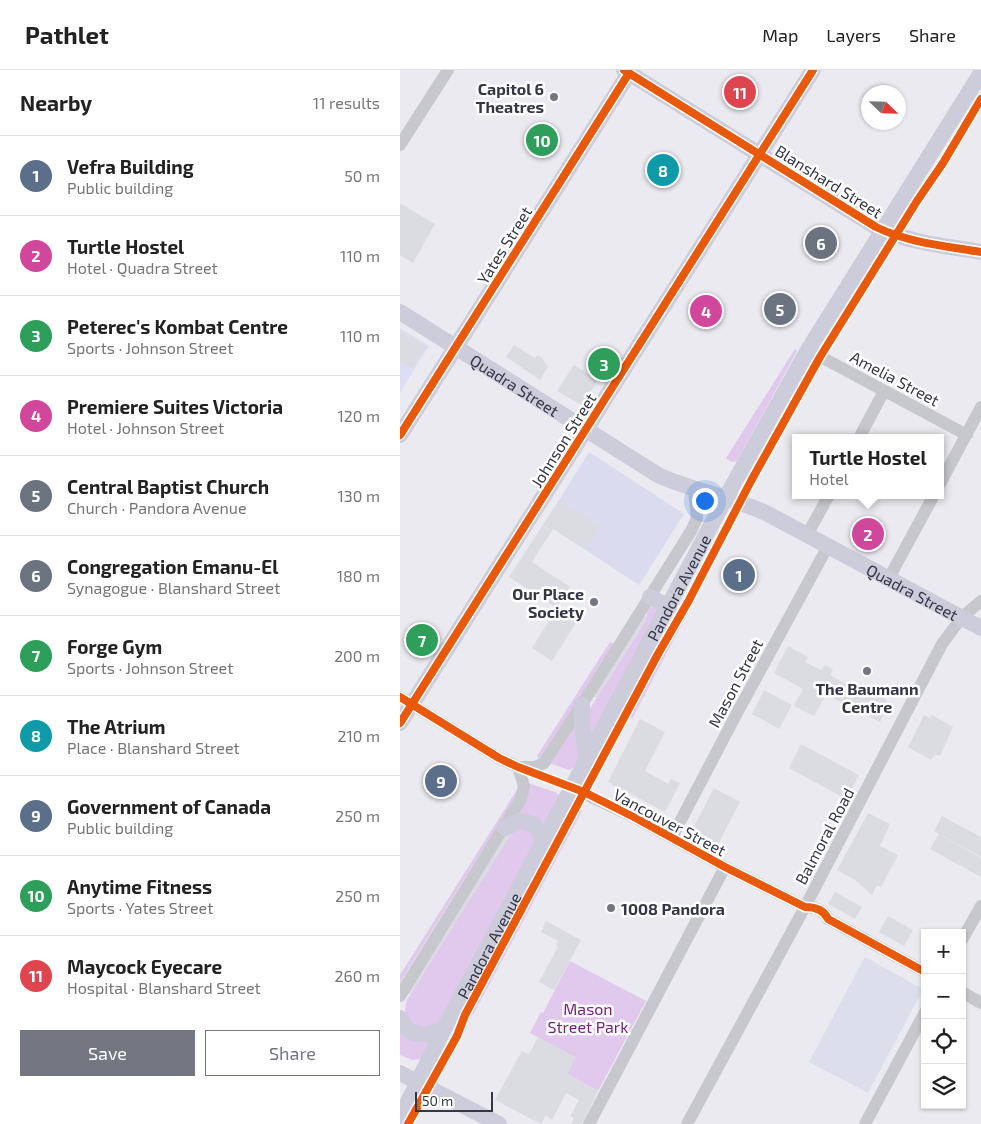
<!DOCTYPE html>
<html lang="en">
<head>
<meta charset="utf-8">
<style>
  body { margin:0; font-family:"Exo 2",sans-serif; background:#f2f2f2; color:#222 }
  .controls { position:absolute; right:15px; bottom:15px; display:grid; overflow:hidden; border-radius:0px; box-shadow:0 1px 4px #0004 }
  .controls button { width:45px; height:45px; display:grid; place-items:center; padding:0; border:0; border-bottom:1px solid #e0e0e0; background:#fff; color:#222; font:25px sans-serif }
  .compass { position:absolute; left:461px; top:15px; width:45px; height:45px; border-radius:50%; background:#fff; box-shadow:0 1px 4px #0004; rotate:113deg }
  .scale { position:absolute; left:15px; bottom:12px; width:78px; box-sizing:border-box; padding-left:5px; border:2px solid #353747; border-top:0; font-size:14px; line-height:18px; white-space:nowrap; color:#353747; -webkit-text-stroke:4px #fff; paint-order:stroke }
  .you { position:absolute; left:304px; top:430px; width:18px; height:18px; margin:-12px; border:4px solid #fff; border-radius:50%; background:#1a73e8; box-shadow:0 0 0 8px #1a73e833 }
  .badge { display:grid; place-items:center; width:32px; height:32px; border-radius:50%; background:#747682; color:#fff; font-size:16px; font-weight:700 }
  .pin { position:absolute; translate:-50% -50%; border:2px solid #fff; box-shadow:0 1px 5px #0006 }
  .popup { position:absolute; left:392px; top:364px; width:152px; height:65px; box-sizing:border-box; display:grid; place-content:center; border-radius:0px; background:#fff; filter:drop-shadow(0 1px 4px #0005); font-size:16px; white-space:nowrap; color:#767676 }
  .popup b { font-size:19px; color:#222 }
  .popup::after { content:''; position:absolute; left:50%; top:100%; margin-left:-10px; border:10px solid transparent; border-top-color:#fff }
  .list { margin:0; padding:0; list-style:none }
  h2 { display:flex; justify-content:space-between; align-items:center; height:65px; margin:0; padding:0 20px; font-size:21px }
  h2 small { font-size:16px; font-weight:400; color:#767676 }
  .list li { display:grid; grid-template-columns:32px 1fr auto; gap:15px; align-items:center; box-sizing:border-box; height:80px; padding:0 20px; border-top:1px solid #e0e0e0 }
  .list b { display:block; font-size:19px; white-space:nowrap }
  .list p { margin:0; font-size:16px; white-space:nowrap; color:#767676 }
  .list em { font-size:16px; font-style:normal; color:#767676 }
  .actions { display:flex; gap:10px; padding:15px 20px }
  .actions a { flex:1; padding:11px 0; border:1px solid #747682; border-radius:0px; text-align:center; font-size:18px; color:#747682 }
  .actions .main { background:#747682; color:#fff }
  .icon { flex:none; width:28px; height:28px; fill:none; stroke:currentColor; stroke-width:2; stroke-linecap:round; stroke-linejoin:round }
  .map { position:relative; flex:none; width:581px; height:1054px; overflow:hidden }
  header { display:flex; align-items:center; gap:30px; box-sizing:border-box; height:70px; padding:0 25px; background:#fff; border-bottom:1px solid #e0e0e0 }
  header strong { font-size:24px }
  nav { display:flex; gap:28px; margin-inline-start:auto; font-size:18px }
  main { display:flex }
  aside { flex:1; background:#fff }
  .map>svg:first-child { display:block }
  .residential { fill:#dddeeb }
  .commercial { fill:#dcdff4 }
  .education { fill:#dbdbef }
  .green { fill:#e1c8ed }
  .parking { fill:#dbdbe2 }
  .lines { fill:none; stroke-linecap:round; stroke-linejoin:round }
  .minor { stroke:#c7c8cd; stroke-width:12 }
  .major { stroke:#ccccda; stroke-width:16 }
  .cycleway-casing { stroke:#fff; stroke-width:11 }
  .cycleway { stroke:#e8590c; stroke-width:8 }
  .poi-dot { fill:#747682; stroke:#fff; stroke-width:2 }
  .labels { text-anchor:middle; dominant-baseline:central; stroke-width:5; stroke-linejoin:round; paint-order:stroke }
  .poi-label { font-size:16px; font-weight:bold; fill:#353747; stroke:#fff; text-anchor:end }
  .street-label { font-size:16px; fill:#353747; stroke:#fff }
  .park-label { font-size:16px; fill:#73257c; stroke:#fff }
</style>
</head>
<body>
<header>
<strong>Pathlet</strong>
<nav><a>Map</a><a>Layers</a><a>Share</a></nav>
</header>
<main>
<aside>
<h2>Nearby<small>11 results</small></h2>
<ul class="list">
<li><span class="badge" style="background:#5c6f8a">1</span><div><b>Vefra Building</b><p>Public building</p></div><em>50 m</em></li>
<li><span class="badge" style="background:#d1479c">2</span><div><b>Turtle Hostel</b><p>Hotel · Quadra Street</p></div><em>110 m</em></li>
<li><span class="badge" style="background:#2e9e5b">3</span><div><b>Peterec's Kombat Centre</b><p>Sports · Johnson Street</p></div><em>110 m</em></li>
<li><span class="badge" style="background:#d1479c">4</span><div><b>Premiere Suites Victoria</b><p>Hotel · Johnson Street</p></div><em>120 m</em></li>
<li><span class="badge" style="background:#6b7280">5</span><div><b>Central Baptist Church</b><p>Church · Pandora Avenue</p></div><em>130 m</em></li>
<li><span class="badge" style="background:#6b7280">6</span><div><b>Congregation Emanu-El</b><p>Synagogue · Blanshard Street</p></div><em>180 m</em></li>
<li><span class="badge" style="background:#2e9e5b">7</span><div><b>Forge Gym</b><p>Sports · Johnson Street</p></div><em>200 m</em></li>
<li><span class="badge" style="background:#0f9aa8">8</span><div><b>The Atrium</b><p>Place · Blanshard Street</p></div><em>210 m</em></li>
<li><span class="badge" style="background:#5c6f8a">9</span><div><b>Government of Canada</b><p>Public building</p></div><em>250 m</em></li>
<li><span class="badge" style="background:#2e9e5b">10</span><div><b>Anytime Fitness</b><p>Sports · Yates Street</p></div><em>250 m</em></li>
<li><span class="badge" style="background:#e0444e">11</span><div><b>Maycock Eyecare</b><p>Hospital · Blanshard Street</p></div><em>260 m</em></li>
</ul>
<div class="actions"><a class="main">Save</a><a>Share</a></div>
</aside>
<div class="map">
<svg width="581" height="1054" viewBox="0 0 581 1054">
  <rect width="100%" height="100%" fill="#eaeaf0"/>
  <path class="residential" d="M465,887l54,30 3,4 -54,102 -59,-31z"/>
  <path class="commercial" d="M0,258l29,18 -29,46z"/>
  <path class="education" d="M189,382l95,62 -45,71 -94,-62z"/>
  <path class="green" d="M395,279l2,2 -60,110 -6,1 -5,-4z
    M298,519l2,1 -68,129 -3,-5 48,-91z
    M251,537l9,2 -71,132v-31l57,-90 1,-7z
    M210,572l4,2 -74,115 -3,-3z
    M175,654l6,31 -6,12 -6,3 -20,-7z
    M128,713l27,9 5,4 -15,33 -27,-15z
    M118,718l-2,9 -116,185v-7z
    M178,739l4,2 -109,204 -4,-2z
    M127,756l9,14 -95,182 -6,6 -17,1c-10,-11 -16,-14 -11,-29l106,-170z
    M170,891l76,40 -48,90 -31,-17 8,-17 -45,-24 11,-21 2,1z
    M0,959l31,11 -10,19 -8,1 -13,-5z"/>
  <path class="parking" d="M0,133l35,21 -22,39 -13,-8z
    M0,260l27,17 -15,22 -12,-7z
    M114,275l21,13 2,-3 5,3 6,9 -8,13 -34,-23z
    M174,295l24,15 -16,25 -25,-14z
    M159,430l42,26 -15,24 -33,-21 -21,33 38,25 -13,21 20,13 -25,40 -20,-13 25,-40 -48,-31z
    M240,544l7,4 -50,80 -8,-4z
    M388,576l20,11 -3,5 16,8 4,-5 8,4 -3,6 23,13 3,-5 29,15 3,8 -8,16 -47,-24 3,-6 -7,-3 -15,27 -20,-10 9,-17 -29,-16z
    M364,620l28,15 -13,24 -27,-15z
    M524,645l6,3 2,-3 21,12 -13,29 -5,-2 -4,6 -23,-13z
    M240,649l25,13 -20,39 23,13 3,-5 9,4 -15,29 -57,-30z
    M401,674l58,31 -13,24 -57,-31z
    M314,718l26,14 -23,44 -26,-14z
    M107,743l5,20 -102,162 -10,-6v-7z
    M468,743l22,11 -10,22 18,9 -17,32 -4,-2 -5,10 -17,-15 -18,-10z
    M542,746l39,21v20l-47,-26z
    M539,764l42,24v19l-51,-28z
    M435,822l27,15 -7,12 -27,-15z
    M488,846l25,14 -9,16 -25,-14z
    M146,851l35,19 -27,50 -15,-8 19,-35 -2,-2 2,-4 -17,-9z
    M138,967l38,20 -9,17 31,17 -16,33h-11l3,-6 -4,-2 9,-16 -13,-7 -14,27 -6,-5 -5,9 -46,-24 27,-49 7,3z"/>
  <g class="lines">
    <path class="minor" d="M0,75l48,-75
      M408,280l159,85
      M459,368l25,-47
      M540,414l41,-77
      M407,465l22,-40
      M489,508l45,-83
      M0,627l99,61 19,9h17l9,-4 51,-79 96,-153 6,-13 -3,-29
      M172,718l62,29 91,50 80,40c10,0 19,3 23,12l97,53
      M272,767l65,-124 91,-167
      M562,870l19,-34
      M562,922l19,11
      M0,926l121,-197 3,-13 -6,-19
      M189,1054l136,-257
      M287,1054l118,-217 137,-263 20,-27 19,-16
      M465,1054l60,-112"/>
    <g class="major">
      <path d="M224,0l252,157c33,16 70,19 105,25"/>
      <path id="s1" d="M0,242l258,163c35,16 73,22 108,38l215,115"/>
      <path d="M0,365l231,-365"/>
      <path d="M250,527l19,10"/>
      <path d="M182,635v19l5,35"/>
      <path d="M0,653l413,-653"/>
      <path d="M105,758l14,-7 15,3 8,13v9"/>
      <path d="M0,948c8,20 30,20 45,9"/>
      <path d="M0,1003l99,51"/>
      <path id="s2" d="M0,1048l45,-91 280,-528 83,-149 173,-277"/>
    </g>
    <defs>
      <path id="cycleway" d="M224,0l252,157c33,16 70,19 105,25
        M0,365l229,-362
        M0,627l99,61 19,9 66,25 50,25 91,50 80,40c10,0 19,3 23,12l97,53
        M0,653l413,-653
        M8,1054l49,-88 8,-21 193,-361 30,-52 63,-121 69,-124 97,-156 26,-38 38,-64"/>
    </defs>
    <use href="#cycleway" class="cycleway-casing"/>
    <use href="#cycleway" class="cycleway"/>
  </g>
  <g class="poi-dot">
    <circle cx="154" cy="27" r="5"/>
    <circle cx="194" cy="532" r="5"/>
    <circle cx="467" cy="601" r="5"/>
    <circle cx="211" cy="838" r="5"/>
  </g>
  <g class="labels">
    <g class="poi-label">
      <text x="144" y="18">Capitol 6<tspan x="144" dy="18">Theatres</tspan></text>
      <text x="184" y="523">Our Place<tspan x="184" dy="18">Society</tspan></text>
      <text x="467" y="618" text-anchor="middle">The Baumann<tspan x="467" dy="18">Centre</tspan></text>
      <text x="221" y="838" text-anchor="start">1008 Pandora</text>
    </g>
    <g class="street-label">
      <text transform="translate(429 111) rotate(32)">Blanshard Street</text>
      <text transform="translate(104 175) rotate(-58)">Yates Street</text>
      <text transform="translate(495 308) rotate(28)">Amelia Street</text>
      <text stroke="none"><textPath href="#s1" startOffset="136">Quadra Street</textPath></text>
      <text transform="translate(163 370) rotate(-58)">Johnson Street</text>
      <text stroke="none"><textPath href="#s2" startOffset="599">Pandora Avenue</textPath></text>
      <text stroke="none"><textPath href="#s1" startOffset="586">Quadra Street</textPath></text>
      <text transform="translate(335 613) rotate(-62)">Mason Street</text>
      <text transform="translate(270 752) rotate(28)">Vancouver Street</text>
      <text transform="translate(424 766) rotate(-62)">Balmoral Road</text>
      <text stroke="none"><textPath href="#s2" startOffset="194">Pandora Avenue</textPath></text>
    </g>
    <g class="park-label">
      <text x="188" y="938">Mason<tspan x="188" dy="18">Street Park</tspan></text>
    </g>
  </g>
</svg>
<div class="controls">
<button>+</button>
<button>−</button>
<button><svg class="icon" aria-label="locate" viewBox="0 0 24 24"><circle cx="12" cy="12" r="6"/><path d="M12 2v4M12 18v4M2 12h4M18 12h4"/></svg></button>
<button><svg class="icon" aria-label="layers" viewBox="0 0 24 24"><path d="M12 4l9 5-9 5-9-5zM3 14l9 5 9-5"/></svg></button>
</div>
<svg class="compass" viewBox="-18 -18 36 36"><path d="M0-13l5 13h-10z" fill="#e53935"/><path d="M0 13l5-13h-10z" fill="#767676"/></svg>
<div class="scale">50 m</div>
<div class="you"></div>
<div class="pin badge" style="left:339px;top:505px;background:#5c6f8a">1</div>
<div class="pin badge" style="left:468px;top:464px;background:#d1479c">2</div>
<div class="popup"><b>Turtle Hostel</b>Hotel</div>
<div class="pin badge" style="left:204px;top:294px;background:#2e9e5b">3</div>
<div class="pin badge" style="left:306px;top:241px;background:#d1479c">4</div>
<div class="pin badge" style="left:380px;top:239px;background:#6b7280">5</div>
<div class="pin badge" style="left:421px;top:173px;background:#6b7280">6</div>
<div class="pin badge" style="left:22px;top:570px;background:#2e9e5b">7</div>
<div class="pin badge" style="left:263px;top:100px;background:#0f9aa8">8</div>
<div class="pin badge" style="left:41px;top:711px;background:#5c6f8a">9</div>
<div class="pin badge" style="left:142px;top:70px;background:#2e9e5b">10</div>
<div class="pin badge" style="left:340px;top:22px;background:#e0444e">11</div>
</div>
</main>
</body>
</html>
